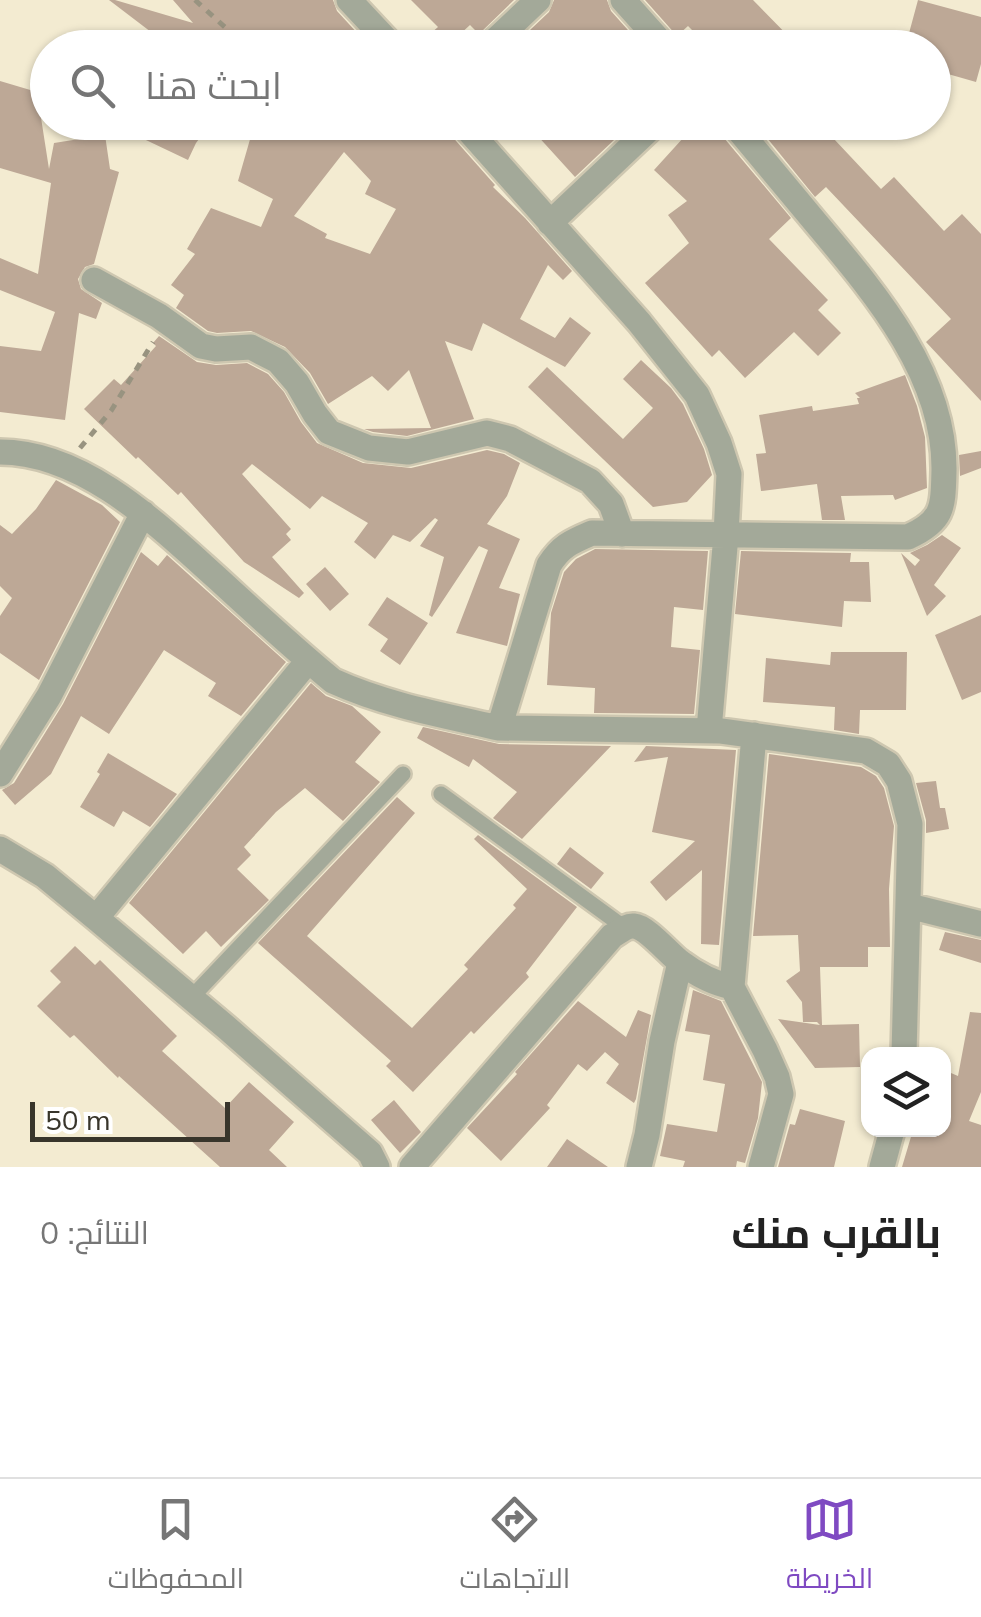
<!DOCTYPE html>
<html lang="ar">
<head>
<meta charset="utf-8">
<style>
  body { margin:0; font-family:Mulish,Cairo,sans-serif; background:#f6f6f6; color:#222; direction:rtl }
  .controls { position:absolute; right:30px; bottom:30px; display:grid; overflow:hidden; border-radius:20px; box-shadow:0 2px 8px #0004 }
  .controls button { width:90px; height:90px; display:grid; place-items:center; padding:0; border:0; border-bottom:2px solid #e0e0e0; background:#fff; color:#222; font:50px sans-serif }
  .scale { position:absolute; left:30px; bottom:25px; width:200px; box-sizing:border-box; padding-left:10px; border:5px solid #38352b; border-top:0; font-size:28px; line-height:35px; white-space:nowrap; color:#38352b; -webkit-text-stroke:8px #fff; paint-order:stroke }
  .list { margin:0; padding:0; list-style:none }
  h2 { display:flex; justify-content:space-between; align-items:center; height:130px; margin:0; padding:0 40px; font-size:42px }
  h2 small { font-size:32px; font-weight:400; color:#767676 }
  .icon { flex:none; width:55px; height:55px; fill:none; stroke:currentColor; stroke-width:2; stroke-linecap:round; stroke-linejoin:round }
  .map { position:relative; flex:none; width:981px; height:1167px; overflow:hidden; direction:ltr }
  .search { position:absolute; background:#fff; box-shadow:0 2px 8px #0004; left:30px; right:30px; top:30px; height:110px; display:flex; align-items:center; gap:25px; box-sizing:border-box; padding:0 35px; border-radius:55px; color:#767676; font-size:38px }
  .sheet { height:310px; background:#fff }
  nav { display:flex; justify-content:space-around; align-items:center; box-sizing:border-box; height:140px; border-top:2px solid #e0e0e0; background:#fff; font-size:28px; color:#767676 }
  nav a { display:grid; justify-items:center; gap:5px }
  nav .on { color:#7f4ac2 }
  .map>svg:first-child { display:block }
  .building { fill:#bda896; fill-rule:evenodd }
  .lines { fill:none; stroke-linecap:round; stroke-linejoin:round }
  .lane-casing { stroke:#cec7b0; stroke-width:20 }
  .street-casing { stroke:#cec7b0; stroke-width:30 }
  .path { stroke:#989380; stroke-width:5; stroke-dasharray:8 8; stroke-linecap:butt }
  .lane { stroke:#a3a999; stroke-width:15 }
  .street { stroke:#a3a999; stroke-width:25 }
</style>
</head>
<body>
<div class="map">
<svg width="981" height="1167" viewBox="0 0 981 1167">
  <rect width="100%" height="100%" fill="#f3ebd1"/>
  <path class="building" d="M109,0h6l78,23 -20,-23h160l4,11 34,37h-93l4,-13 -10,13h-100z
    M411,0h103l-35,34 -9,-9 -25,23h-31l24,-21z
    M554,0h53l4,11 33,37h-77l-13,-15 -16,15h-27l38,-36z
    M645,0h108l47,48h-90l-22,-22 -11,10z
    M918,0l63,17v47l-5,18 -42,-12v-22h-29z
    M0,81l37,11 12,77 5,-26 51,-8 5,34 9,3 -25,92 -9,3 -7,12 3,10 21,14 -6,16 -17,-6 -14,107 -65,-8v-66l41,5 14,-39 -55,-22v-32l38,16 13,-91 -51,-15z
    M108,122h104l-16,21 -8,17z
    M255,122h190l4,11 46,52 -2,2 32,31 47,53 -9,9 -15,-15 -28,54 35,19 15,-21 21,16 -26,34 -82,-44 -11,28 -27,-10 29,78 -67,17 -34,-4 -9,-3 67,-1 -22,-58 -21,21 -16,-15 -44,28 -18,-31 -25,-26 -34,-16 -34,2 -9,-2 -32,-23 8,-13 -13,-10 24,-31 -8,-5 24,-41 50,19 12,-28 -35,-18zM344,152l27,29 -6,13 31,15 -26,45 -45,-16 2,-4 -33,-18z
    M525,122h108l-58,55z
    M673,122h43l3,10 72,86 -22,21 59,61 -10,10 23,23 -23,23 -24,-24 -49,46 -26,-28 -7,7 -67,-74 44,-40 -21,-28 19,-14 -33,-31 30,-33 -11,-12z
    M754,122h64l63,67 13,-12 50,54 18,-17 19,20v167l-55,-59 25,-23 -125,-132 -11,10z
    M159,336l38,26 19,3 31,-2 21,11 16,18 17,30 16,21 46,20 48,5 76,-18 17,4 16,9 -13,33 -20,28 33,15 -21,49 21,6 -13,52 -51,-13 32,-83 -9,-4 -47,71 -3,-2 15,-58 -24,-11 18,-26 -3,-2 -25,24 -17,-7 -18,24 -21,-17 14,-19 -46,-27 -12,13 -58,-45 -10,10 49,55 -5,5 5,6 -19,17 32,36 -5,5 -55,-36 -63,-70 -3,3 -40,-38 -2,2 -52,-50 30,-30 7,6 35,-39 -3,-3z
    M641,360l30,28 12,16 21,45 8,26 -25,27 -34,5 -125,-120 19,-20 76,72 30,-31 -30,-29z
    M905,375l12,31 8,31 2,51 -32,12 -2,-5 -52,1 4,24h-23l-5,-36 -56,7 -5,-37 10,-1 -7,-38 53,-9 1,5 46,-7 -2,-6h3l-5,-5z
    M981,451v17l-21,8 -1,-21z
    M56,480l46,25 18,17 -81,158 -39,-27v-37l12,-18 -12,-12v-61l12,9 24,-25z
    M942,535l19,13 -27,37 12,11 -19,20 -26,-63 14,13 5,-6 -10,-7 17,-8z
    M595,549l113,2 -5,59 -29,-3 -3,40 29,3 -6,64 -100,-1 1,-25 -48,-3 4,-72 13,-41 12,-13z
    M741,551l110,2 -1,9h19l2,40 -27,-1 -2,26 -107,-13z
    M141,552l17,14 9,-11 119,107 -45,54 -33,-20 8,-13 -52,-33 -55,84 -28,-18 -30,58 -36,31 -13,-15 12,-7 49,-79z
    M325,567l24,27 -19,17 -24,-27z
    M387,597l41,26 -28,42 -20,-14 8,-12 -20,-14z
    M981,615v77l-19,8 -27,-65z
    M831,652h76l-1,58h-46l-1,24 -25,-4 1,-23 -72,-5 3,-44 64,7z
    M311,683l15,13 26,10 29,26 -26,30 25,20 -37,39 -38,-33 -29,24 -32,35 7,8 -14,14 32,31 -48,47 -15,-16 -23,23 -54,-51z
    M423,727l76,17 112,2 -89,93 -29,-21 24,-26 -44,-33 -4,8 -52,-29z
    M646,746l90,4 -17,195 -18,-1 1,-74 -36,31 -16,-19 45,-41 -43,-9 16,-75 -34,5z
    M108,753l69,41 -27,33 -27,-16 -9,16 -34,-20 20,-33 -3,-2z
    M769,754l92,13 15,9 8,12 10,38 -5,63 1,58h-22v20h-48l2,58 37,-1 1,43 -45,1 -37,-49 42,6 -3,-3h-14l-1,-20 -16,-21 14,-10 -2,-36 -45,1z
    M936,781l4,27h5l4,21 -23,4v-13l-10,-37z
    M397,797l18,16 -108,123 105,92 56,-59 -4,-4 52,-57 -3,-3 14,-16 -53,-50 4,-4 99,72 -51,66 3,4 -55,57 -3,-3 -58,61 -27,-26 5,-5 -133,-118z
    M570,847l34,26 -13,16 -34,-25z
    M945,932l36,8v23l-42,-13z
    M75,946l20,19 5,-5 77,76 -15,15 63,57 24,-26 45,40 -25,28 18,17h-67l-101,-91 -1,2 -44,-43 -4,3 -33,-32 24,-24 -11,-11z
    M693,990l28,11 41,81 -4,36 -13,45 -8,-2 -1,6h-53l2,-6 -25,-5 7,-32 50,8 8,-48 -22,-4 7,-45 -25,-4z
    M578,1001l48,36 12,-27 13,5 -15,84 -2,4 -28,-20 13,-19 -14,-12 -18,19 -9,-7 -31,41 3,3 -49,53 -34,-33 50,-54 -2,-2z
    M970,1012l11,1v79l-12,29 12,4v42h-79l11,-37h31v-60l14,6z
    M394,1100l27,32 -21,21 -29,-33z
    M800,1109l45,12 -11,46h-56l12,-43 5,1z
    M567,1139l41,28h-61z"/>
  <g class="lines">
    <defs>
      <path id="lane" d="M441,794l184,134
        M191,998l212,-224"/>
      <path id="street" d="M349,0l45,48
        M623,0l43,48
        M487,48l51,-48
        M461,122l178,200 58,73 22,48 10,31 -3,61 -17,195
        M550,223l107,-101
        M94,280l65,36 42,30 15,3 35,-2 27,14 19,22 18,31 14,18 40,16 39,4 79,-19 23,6 80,42 21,23 11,30
        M0,452c84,0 158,73 217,126 38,35 76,70 116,103 53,24 109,34 166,47l50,-163c12,-19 22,-23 43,-32l316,4c36,-16 35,-30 36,-67 1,-96 -70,-178 -128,-247 -28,-34 -56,-67 -84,-101
        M499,728l222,3 145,20 22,13 11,17 11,43 -6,230
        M754,735l-22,252 33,63 12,27 4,17 -20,73
        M0,774l49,-78 94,-183
        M0,849l45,27 51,42 131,110 143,125 7,14
        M909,906l72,18
        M96,918l212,-257
        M412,1167l200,-231c6,-3 14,-11 22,-10 13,1 35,28 46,36 16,12 32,21 52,25
        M639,1167l8,-32 15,-94 18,-79
        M882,1167l10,-37"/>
    </defs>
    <use href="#lane" class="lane-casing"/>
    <use href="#street" class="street-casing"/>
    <path class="path" d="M195,0l53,48
      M80,448l31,-37 42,-69"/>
    <use href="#lane" class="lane"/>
    <use href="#street" class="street"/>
  </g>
</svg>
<div class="controls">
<button><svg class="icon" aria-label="layers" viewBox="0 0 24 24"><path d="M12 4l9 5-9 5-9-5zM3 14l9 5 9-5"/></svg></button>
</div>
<div class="scale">50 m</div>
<div class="search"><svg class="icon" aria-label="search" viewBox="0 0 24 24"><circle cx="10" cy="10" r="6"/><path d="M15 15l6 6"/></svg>ابحث هنا</div>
</div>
<section class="sheet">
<h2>بالقرب منك<small>النتائج: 0</small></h2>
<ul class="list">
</ul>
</section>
<nav>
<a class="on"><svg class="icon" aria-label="map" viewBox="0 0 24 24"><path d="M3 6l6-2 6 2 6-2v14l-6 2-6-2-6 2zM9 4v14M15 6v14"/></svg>الخريطة</a>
<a><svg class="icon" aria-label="directions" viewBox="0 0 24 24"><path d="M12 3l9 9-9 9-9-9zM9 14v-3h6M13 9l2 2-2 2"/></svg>الاتجاهات</a>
<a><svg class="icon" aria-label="saved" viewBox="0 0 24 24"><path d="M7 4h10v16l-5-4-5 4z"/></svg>المحفوظات</a>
</nav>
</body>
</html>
